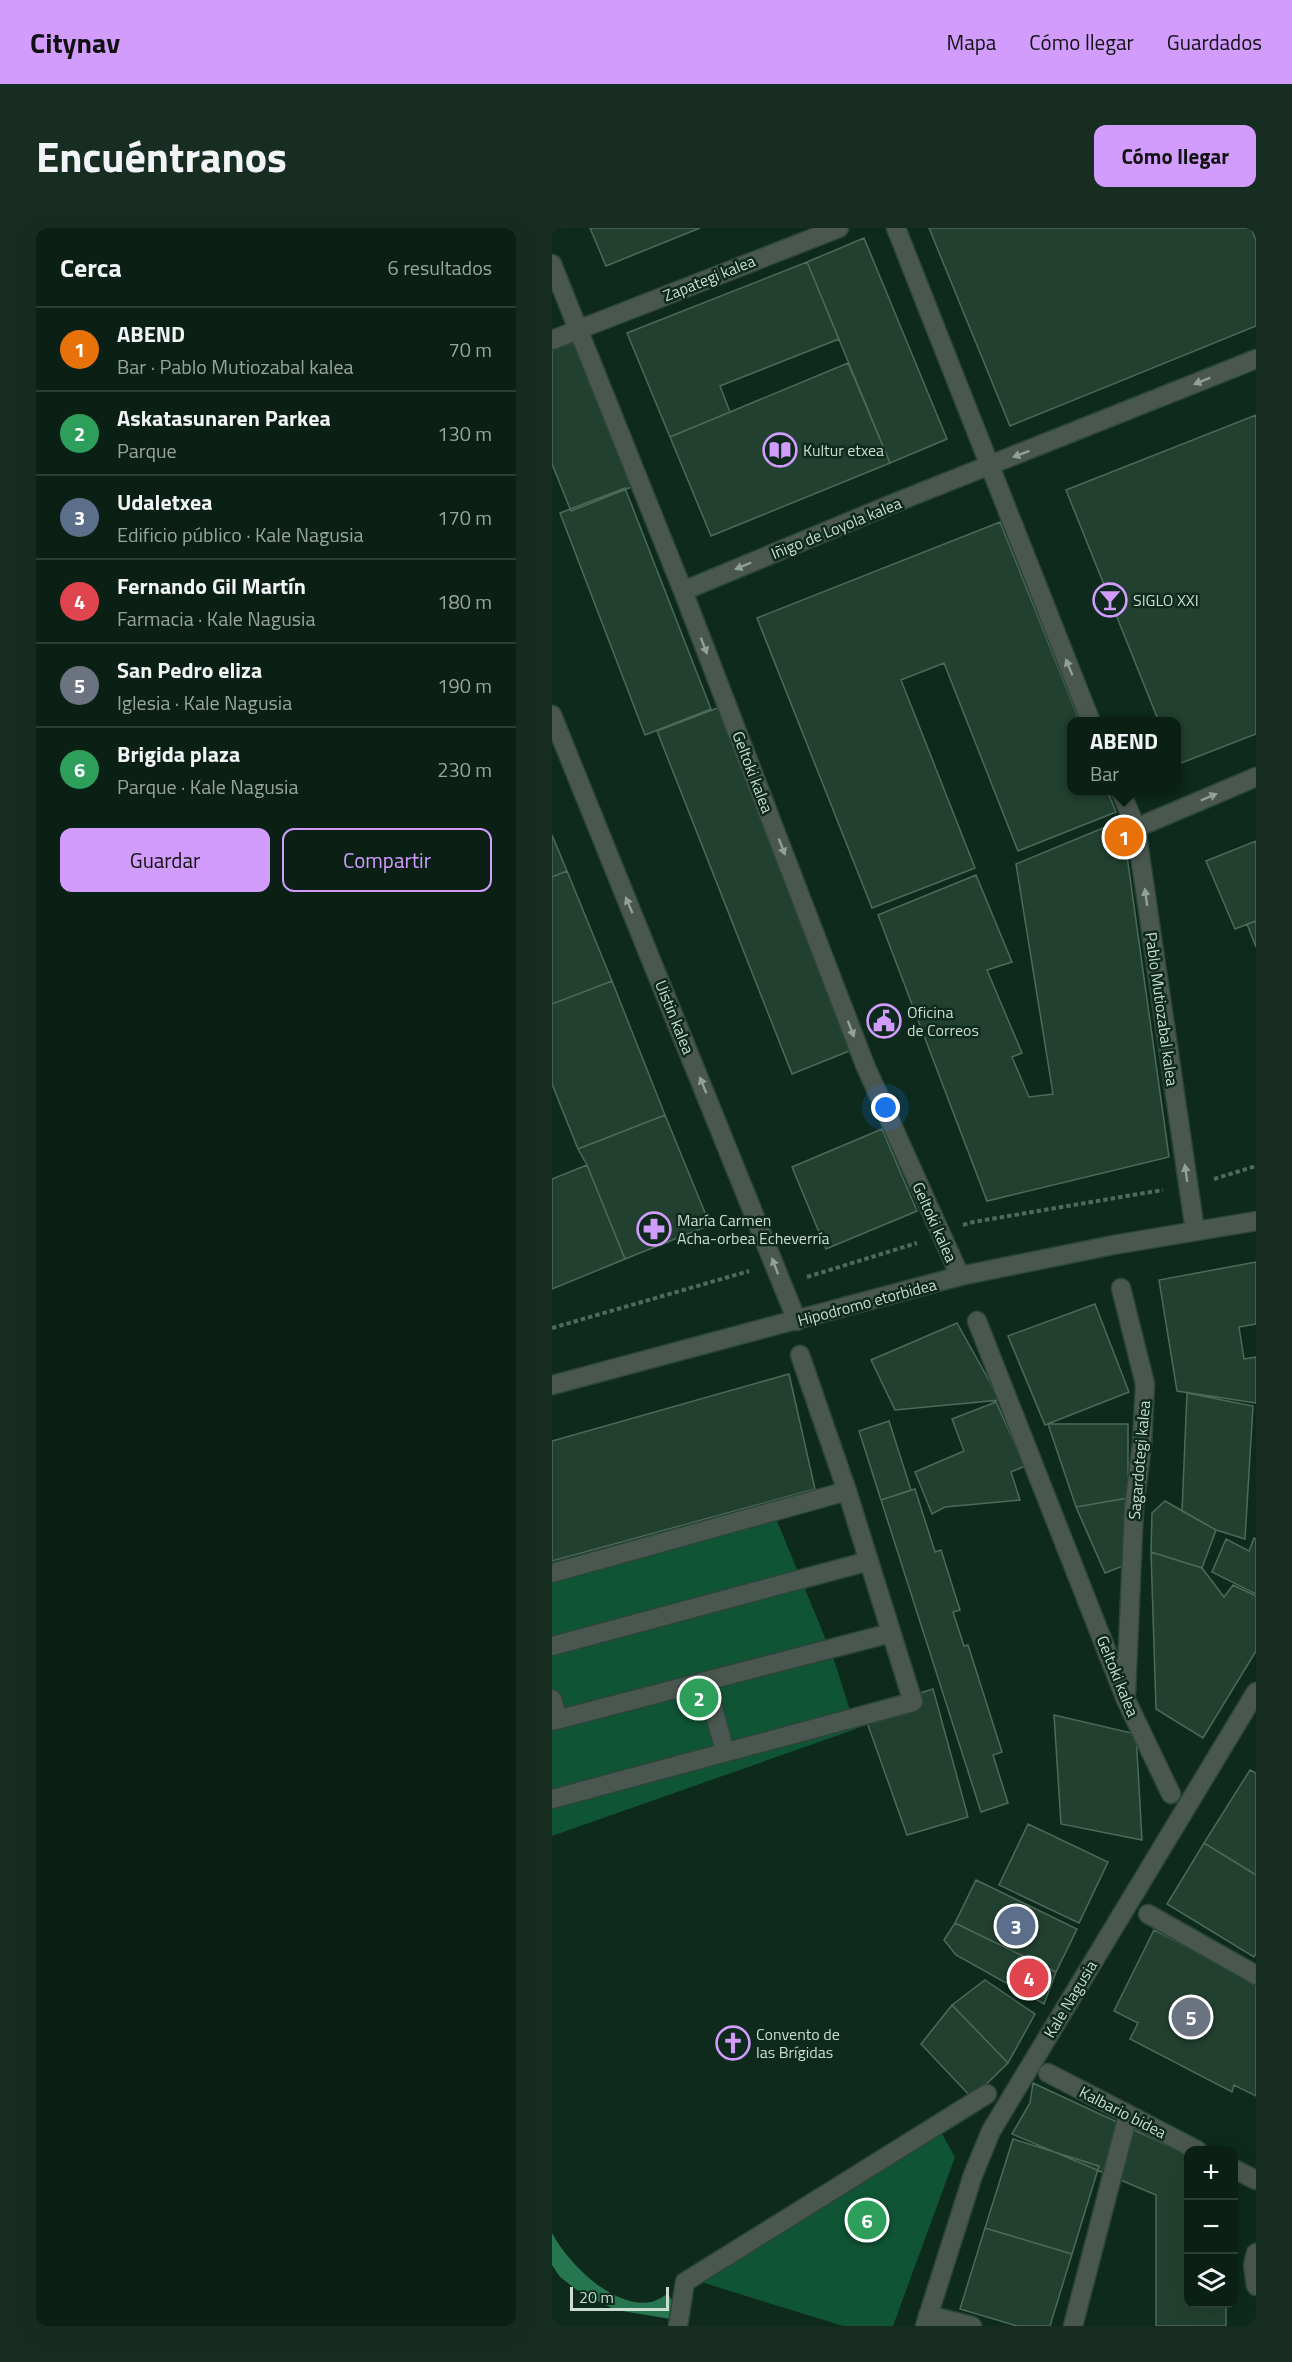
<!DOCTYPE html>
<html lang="es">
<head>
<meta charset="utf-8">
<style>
  body { margin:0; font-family:"Titillium Web",sans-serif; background:#182d22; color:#f1f3f6 }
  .controls { position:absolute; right:18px; bottom:18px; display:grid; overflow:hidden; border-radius:12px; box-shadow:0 6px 24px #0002 }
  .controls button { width:54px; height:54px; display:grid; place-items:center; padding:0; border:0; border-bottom:2px solid #2a3e34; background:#0a2015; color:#f1f3f6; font:30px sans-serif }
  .scale { position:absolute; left:18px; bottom:15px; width:99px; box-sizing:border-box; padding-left:6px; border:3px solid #cbdcd2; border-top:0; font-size:16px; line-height:21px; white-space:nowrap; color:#cbdcd2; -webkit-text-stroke:4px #0d2a1c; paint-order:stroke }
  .you { position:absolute; left:334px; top:880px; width:21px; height:21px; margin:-15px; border:4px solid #fff; border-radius:50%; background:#1a73e8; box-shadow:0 0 0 9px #1a73e833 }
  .badge { display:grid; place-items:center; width:39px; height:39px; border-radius:50%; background:#d29cfd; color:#fff; font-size:20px; font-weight:700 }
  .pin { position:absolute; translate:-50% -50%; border:3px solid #fff; box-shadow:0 2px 6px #0006 }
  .popup { position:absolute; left:515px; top:489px; width:114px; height:78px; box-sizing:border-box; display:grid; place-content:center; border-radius:12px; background:#0a2015; filter:drop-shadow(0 2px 4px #0005); font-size:20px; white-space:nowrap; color:#99a3a0 }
  .popup b { font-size:22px; color:#f1f3f6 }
  .popup::after { content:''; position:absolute; left:50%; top:100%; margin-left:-12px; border:12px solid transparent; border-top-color:#0a2015 }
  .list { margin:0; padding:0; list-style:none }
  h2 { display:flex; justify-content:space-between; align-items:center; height:78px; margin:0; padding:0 24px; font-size:26px }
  h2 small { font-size:20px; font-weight:400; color:#99a3a0 }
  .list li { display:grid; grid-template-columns:39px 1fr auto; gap:18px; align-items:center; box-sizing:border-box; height:84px; padding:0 24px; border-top:2px solid #2a3e34 }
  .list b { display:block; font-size:22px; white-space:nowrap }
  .list p { margin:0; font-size:20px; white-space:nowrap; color:#99a3a0 }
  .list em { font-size:20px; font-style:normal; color:#99a3a0 }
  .actions { display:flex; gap:12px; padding:18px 24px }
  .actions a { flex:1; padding:14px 0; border:2px solid #d29cfd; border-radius:12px; text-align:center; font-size:21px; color:#d29cfd }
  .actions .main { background:#d29cfd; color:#111 }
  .icon { flex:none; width:33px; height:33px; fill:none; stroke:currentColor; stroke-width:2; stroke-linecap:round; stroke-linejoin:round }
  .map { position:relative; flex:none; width:704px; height:2098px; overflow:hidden; border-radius:12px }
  header { display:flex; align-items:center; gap:36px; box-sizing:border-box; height:84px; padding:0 30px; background:#d29cfd; color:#111 }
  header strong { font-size:28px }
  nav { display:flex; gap:33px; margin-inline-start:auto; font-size:21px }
  .intro { display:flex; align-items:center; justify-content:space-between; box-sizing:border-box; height:144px; padding:0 36px }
  h1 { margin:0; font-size:42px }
  .button { padding:15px 27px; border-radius:12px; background:#d29cfd; color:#111; font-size:21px; font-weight:700 }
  main { display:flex; gap:36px; padding:0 36px }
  aside { flex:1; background:#0a2015; border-radius:12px; box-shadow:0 6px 24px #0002 }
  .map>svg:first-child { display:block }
  .green { fill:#105436 }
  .water { fill:#267651 }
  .building { fill:#224030; stroke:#4c6a59; stroke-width:1.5 }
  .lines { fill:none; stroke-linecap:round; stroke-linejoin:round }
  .street-casing { stroke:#2b4639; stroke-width:21 }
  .path { stroke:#50695c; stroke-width:4; stroke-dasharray:4.5 3; stroke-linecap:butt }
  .street { stroke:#4a5750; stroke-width:18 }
  .oneway { fill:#91a098 }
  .labels { text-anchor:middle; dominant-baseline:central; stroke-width:5; stroke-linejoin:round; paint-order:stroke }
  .street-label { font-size:16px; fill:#cbdcd2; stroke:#0d2a1c }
  .poi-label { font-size:16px; fill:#cbdcd2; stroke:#0d2a1c; text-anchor:start }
</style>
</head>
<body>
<header>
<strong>Citynav</strong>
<nav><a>Mapa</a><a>Cómo llegar</a><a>Guardados</a></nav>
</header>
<div class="intro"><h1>Encuéntranos</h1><a class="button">Cómo llegar</a></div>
<main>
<aside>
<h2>Cerca<small>6 resultados</small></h2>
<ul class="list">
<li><span class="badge" style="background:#e8710a">1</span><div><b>ABEND</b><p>Bar · Pablo Mutiozabal kalea</p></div><em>70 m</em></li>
<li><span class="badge" style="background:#2e9e5b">2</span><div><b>Askatasunaren Parkea</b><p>Parque</p></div><em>130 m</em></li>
<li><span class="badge" style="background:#5c6f8a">3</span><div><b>Udaletxea</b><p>Edificio público · Kale Nagusia</p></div><em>170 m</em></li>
<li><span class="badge" style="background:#e0444e">4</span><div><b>Fernando Gil Martín</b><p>Farmacia · Kale Nagusia</p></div><em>180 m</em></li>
<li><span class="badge" style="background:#6b7280">5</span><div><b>San Pedro eliza</b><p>Iglesia · Kale Nagusia</p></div><em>190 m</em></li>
<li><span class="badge" style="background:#2e9e5b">6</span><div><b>Brigida plaza</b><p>Parque · Kale Nagusia</p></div><em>230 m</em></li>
</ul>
<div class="actions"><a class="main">Guardar</a><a>Compartir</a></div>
</aside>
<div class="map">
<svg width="704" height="2098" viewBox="0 0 704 2098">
  <rect width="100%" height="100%" fill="#0d2a1c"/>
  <path class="green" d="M223,1288l58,141 23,72 -304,107v-258z
    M390,1906l13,23 -62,169h-50l-142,-44z"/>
  <path class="water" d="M0,2005c16,30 61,76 99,69 6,-1 12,-6 17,-8l7,12 -4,13 -55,-9 -35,-17 -21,-16 -8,-12z"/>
  <path class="building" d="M38,0h110l-94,38z
    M377,0h322l5,12v86l-246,100z
    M312,10l83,201 -57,24 -83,-201z
    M255,34l32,77 -119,47 10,26 -60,25 -43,-104z
    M23,112l59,146 -63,25 -19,-47v-115z
    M296,135l42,100 -179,73 -41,-99z
    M704,187v319l-80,31v-43h-17l-93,-232z
    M73,260l86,221 -66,26 -85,-222z
    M448,294l80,200h-8v68h35l9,22 -98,39 -74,-188 -43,17 74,188 -103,40 -115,-290z
    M168,479l134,342 -62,25 -135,-343z
    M570,592l47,337 -182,44 -109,-286 98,-40 36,87 -25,8 35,83 -10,4 17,40 24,-3 -37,-230z
    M0,607l15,36 -15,6z
    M704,613v80l-21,8 -29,-68z
    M15,643l45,110 -60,23v-127z
    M704,693v26l-9,-23z
    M60,753l53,134 -87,34 -26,-65v-80z
    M113,887l45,110 -85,34 -38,-94 -9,-16z
    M330,901l35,82 -91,38 -34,-82z
    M35,937l38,94 -73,30v-110z
    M704,1034v62l-17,3 5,32 12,-2v46l-79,-12 -18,-111z
    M543,1076l34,88 -84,33 -37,-89z
    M405,1095l43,77 -105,10 -24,-50z
    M237,1146l26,115 -263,72v-120z
    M635,1165l66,13 -8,133 -29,-9 -34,-19z
    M444,1174l29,64 -14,6 9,28 -75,7 -13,7 -17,-42 49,-21 -12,-32z
    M337,1193l22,69 -30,10 -22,-69z
    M496,1196h80v74l-52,9z
    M363,1261l20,63 6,-2 19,60 -7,2 11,34 4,-1 34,107 -9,3 15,48 -27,9 -100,-312z
    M576,1270v66l-23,9 -29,-66z
    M613,1273l51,29 -14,38 -51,-16 1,-39z
    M702,1310l2,1v55l-44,-22 14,-33 23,12z
    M599,1324l51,16 22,29 9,-12 23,11v55l-53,87 -47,-29z
    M381,1461l35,128 -61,18 -44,-124z
    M502,1487l82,19 6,106 -81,-16z
    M698,1542l6,3v102l-52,-32z
    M476,1596l80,38 -29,61 -80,-38z
    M652,1615l52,32v78l-2,4 -87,-53z
    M424,1652l101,49 -21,43 -101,-49z
    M403,1695l101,49 -12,32 -88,-49 -12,-15z
    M602,1702l102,52v114l-22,-11 -2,7 -102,-53 8,-16 -24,-12z
    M433,1752l50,34 -27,49 -56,-58z
    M400,1777l56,58 -36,35 -51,-54z
    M481,1855l155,72v149h38v22h-70v-131l-144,-61 18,-31z
    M461,1911l86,27 -27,88 -87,-26z
    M433,2000l87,26 -22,72h-33l-57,-17z"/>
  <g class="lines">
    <defs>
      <path id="street" d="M344,0l195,494
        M0,36l131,327 182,474 95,211
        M0,112l287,-112
        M131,363l209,-87 364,-145
        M0,487l245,606
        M568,562l16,38 59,403
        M584,600l120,-51
        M569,1060l24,96 -3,60 -8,64 -8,185
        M425,1093l149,379 45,94
        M0,1157l408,-109 153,-31 143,-24
        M0,1345l295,-82 -47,-136
        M0,1418l317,-85
        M154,1453l19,71
        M0,1471l6,20
        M0,1493l339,-88
        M0,1571l361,-97 -66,-211
        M596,1686l108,61
        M496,1845l149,77
        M682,1941l22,11
        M704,2025l-3,12 3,21
        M376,2087l44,11
        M126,2098l7,-44 302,-188
        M373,2098l48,-151 18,-44 265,-439
        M521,2098l55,-211"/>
    </defs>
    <use href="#street" class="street-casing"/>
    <path class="path" d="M662,951l42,-13
      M411,997l10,-3 190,-32
      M255,1049l110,-34
      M0,1100l197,-57"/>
    <use href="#street" class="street"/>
  </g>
  <defs><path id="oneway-solid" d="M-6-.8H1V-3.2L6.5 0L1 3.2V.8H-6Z" transform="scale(1.5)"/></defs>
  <g class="oneway">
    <use href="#oneway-solid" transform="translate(650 153) rotate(158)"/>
    <use href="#oneway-solid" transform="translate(469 226) rotate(159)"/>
    <use href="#oneway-solid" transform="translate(191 338) rotate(157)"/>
    <use href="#oneway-solid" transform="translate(152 418) rotate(69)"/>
    <use href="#oneway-solid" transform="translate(517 439) rotate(-112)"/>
    <use href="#oneway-solid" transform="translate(657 569) rotate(-23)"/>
    <use href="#oneway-solid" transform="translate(230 619) rotate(69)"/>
    <use href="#oneway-solid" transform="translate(594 669) rotate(-98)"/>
    <use href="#oneway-solid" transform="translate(77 677) rotate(-113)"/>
    <use href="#oneway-solid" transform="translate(299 801) rotate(69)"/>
    <use href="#oneway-solid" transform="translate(151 857) rotate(-112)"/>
    <use href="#oneway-solid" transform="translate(634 945) rotate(-98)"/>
    <use href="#oneway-solid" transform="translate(223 1038) rotate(-111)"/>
  </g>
  <defs>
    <symbol id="library-ring" viewBox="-11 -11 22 22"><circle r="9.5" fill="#0d2a1c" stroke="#d29cfd" stroke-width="1.5"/><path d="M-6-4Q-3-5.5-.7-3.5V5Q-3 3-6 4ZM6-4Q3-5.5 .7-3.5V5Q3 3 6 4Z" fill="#d29cfd"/></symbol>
    <symbol id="bar-ring" viewBox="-11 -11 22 22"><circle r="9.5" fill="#0d2a1c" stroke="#d29cfd" stroke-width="1.5"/><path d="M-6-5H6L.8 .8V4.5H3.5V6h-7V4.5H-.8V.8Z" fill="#d29cfd"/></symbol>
    <symbol id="civic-ring" viewBox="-11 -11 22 22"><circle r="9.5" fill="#0d2a1c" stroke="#d29cfd" stroke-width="1.5"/><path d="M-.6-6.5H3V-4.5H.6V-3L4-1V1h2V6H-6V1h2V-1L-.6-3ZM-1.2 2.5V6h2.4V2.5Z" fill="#d29cfd"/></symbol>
    <symbol id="pharmacy-ring" viewBox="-11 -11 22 22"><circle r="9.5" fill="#0d2a1c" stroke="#d29cfd" stroke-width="1.5"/><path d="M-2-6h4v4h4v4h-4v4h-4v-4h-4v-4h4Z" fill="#d29cfd"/></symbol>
    <symbol id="church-ring" viewBox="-11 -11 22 22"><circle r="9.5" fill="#0d2a1c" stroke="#d29cfd" stroke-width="1.5"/><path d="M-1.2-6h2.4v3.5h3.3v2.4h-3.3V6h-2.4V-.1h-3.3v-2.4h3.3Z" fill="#d29cfd"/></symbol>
  </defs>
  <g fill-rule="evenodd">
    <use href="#library-ring" x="209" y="203" width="38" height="38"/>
    <use href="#bar-ring" x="539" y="353" width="38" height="38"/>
    <use href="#civic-ring" x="313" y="774" width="38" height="38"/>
    <use href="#pharmacy-ring" x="83" y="982" width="38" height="38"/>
    <use href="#church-ring" x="162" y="1796" width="38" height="38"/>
  </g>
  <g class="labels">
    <g class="street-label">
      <text transform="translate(157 50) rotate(-22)">Zapategi kalea</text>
      <text transform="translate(284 300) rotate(-22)">Iñigo de Loyola kalea</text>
      <text transform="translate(201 544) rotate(69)">Geltoki kalea</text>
      <text transform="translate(610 781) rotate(82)">Pablo Mutiozabal kalea</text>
      <text transform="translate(123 789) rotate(68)">Uistin kalea</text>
      <text transform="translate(383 994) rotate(66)">Geltoki kalea</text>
      <text transform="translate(315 1074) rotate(-15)">Hipodromo etorbidea</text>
      <text transform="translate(587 1232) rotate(-85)">Sagardotegi kalea</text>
      <text transform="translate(566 1448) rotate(68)">Geltoki kalea</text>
      <text transform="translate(518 1771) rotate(-59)">Kale Nagusia</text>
      <text transform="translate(571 1884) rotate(27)">Kalbario bidea</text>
    </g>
    <g class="poi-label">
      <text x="251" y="222">Kultur etxea</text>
      <text x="581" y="372">SIGLO XXI</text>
      <text x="355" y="784">Oficina<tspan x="355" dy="18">de Correos</tspan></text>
      <text x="125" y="992">María Carmen<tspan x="125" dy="18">Acha-orbea Echeverría</tspan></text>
      <text x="204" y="1806">Convento de<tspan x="204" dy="18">las Brígidas</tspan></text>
    </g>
  </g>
</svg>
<div class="controls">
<button>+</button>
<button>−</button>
<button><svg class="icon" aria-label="layers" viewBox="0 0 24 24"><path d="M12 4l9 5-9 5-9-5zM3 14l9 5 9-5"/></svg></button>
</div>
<div class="scale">20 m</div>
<div class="you"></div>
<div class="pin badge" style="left:572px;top:609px;background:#e8710a">1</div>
<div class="popup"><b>ABEND</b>Bar</div>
<div class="pin badge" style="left:147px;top:1470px;background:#2e9e5b">2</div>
<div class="pin badge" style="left:464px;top:1698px;background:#5c6f8a">3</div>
<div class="pin badge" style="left:477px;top:1750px;background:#e0444e">4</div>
<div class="pin badge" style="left:639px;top:1789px;background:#6b7280">5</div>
<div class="pin badge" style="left:315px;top:1992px;background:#2e9e5b">6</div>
</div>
</main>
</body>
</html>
